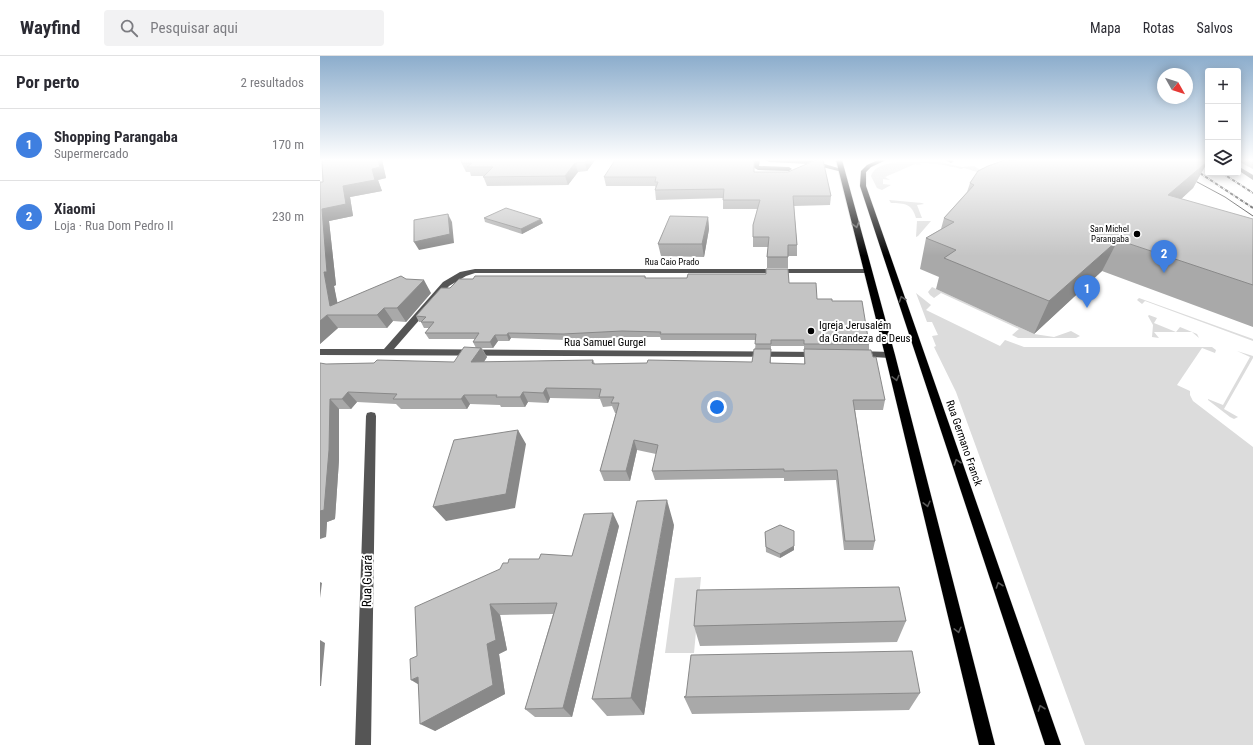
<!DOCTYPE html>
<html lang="pt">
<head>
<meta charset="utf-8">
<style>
  body { margin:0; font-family:"Roboto Condensed",sans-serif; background:#f2f2f3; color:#2b2b33 }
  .controls { position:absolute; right:12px; top:12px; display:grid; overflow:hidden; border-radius:4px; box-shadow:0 2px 10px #0003 }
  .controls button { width:36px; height:36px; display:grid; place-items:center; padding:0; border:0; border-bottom:1px solid #e1e1e2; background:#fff; color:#2b2b33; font:20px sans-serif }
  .compass { position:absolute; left:837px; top:12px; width:36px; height:36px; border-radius:50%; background:#fff; box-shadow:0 2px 10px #0003; rotate:129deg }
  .you { position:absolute; left:397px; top:351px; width:14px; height:14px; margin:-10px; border:3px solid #fff; border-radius:50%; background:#1a73e8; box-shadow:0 0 0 6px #1a73e833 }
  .badge { display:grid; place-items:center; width:26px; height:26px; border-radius:50%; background:#1a73e8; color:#fff; font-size:13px; font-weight:700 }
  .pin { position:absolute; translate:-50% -33px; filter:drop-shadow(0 1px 2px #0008) }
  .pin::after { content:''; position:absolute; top:21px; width:14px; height:12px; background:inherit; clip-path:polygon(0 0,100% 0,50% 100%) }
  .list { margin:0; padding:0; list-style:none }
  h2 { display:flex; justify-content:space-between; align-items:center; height:52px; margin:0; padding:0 16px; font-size:17px }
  h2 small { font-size:13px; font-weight:400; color:#7c7c81 }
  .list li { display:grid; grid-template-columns:26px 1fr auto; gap:12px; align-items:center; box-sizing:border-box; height:72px; padding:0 16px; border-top:1px solid #e1e1e2 }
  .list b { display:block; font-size:15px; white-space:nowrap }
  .list p { margin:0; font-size:13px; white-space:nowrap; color:#7c7c81 }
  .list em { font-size:13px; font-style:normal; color:#7c7c81 }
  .icon { flex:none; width:22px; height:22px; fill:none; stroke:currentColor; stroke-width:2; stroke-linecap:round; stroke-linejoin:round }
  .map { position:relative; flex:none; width:933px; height:689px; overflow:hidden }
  header { display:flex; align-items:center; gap:24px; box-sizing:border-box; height:56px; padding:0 20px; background:#fff; border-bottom:1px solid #e1e1e2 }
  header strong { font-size:19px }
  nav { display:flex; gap:22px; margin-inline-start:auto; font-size:14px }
  .search { width:280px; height:36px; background:#f2f2f3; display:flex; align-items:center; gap:10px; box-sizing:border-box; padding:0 14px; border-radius:4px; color:#7c7c81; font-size:15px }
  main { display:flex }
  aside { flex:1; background:#fff }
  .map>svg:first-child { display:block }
  .green { fill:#dcdcdc }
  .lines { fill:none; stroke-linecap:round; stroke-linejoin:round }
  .major-casing { stroke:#dbdbdb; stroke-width:1 }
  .minor { fill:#555; fill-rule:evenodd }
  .major { fill:#000; fill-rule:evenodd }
  .tram { stroke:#000; stroke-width:1 }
  .rail { stroke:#000; stroke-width:2; stroke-dasharray:3.5 1 0.5 1; stroke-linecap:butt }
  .wall { fill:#a9a9a9; fill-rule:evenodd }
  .shaded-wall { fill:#898989 }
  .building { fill:#c4c4c4; stroke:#898989 }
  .oneway { stroke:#595959 }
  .poi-dot { fill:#000; stroke:#fff; stroke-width:1.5 }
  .labels { text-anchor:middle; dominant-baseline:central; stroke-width:4; stroke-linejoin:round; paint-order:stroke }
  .far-poi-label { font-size:9px; fill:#000; stroke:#fff; text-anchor:end }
  .far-street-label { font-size:9px; fill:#000; stroke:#fff }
  .poi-label { font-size:11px; fill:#000; stroke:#fff; text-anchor:start }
  .street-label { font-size:11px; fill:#000; stroke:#fff }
  .near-street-label { font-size:13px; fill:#000; stroke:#fff }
</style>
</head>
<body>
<header>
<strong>Wayfind</strong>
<div class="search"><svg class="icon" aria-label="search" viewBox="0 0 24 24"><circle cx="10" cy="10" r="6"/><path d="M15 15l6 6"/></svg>Pesquisar aqui</div>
<nav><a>Mapa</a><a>Rotas</a><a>Salvos</a></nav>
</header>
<main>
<aside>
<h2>Por perto<small>2 resultados</small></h2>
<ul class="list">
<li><span class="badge" style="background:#3f7fe0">1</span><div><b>Shopping Parangaba</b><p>Supermercado</p></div><em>170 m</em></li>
<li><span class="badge" style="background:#3f7fe0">2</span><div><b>Xiaomi</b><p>Loja · Rua Dom Pedro II</p></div><em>230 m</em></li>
</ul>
</aside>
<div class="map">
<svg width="933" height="689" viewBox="0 0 933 689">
  <rect width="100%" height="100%" fill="#fff"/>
  <path class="green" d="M580,106h39l23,5 12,-1 6,4 -3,2 -13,-4 -3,1c-15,-4 -26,-6 -41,-6l1,2 -6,-1 -30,13 5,3 -7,-1v5l8,1 -9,5 -5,-2 -6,-12c4,-11 18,-13 29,-14z
    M569,144l33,3 2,1 -7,1 5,13h-6c-4,-14 -11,-15 -25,-15z
    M597,165h14l-13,15 -2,1z
    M612,231l102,47 20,3 17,-6 9,5 -4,2h-58l-6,-3 7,-6 -78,-36 -7,5 -4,-3 -2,-3z
    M596,237l15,12 -5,5 74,36 5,-6 19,7h188l4,3 -1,3 -13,-5 -25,37 13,6v4l3,6 60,46v298h-168l-129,-353 -22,-45 2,-1 -4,-10 6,-1 -6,-13h-5z
    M819,242l114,41v2l-108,-40 -3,3 -5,-4z
    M829,259l8,3 -3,5 22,9 4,-5 17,7 2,4 -7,-6h-38l5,6 -7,-1 1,-12 -5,-9z
    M917,295l16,5v2l-29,51 14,8 -4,2 -4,-2 -22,-17v-1l15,6 27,-48z
    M381,521l-7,76h-29l10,-75z"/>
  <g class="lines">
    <defs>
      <path id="major" d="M516,104h6l53,195 100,390h-16l-94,-390z
        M558,104h8l-15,7 -5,5v14l195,559h-16l-185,-559 1,-15 6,-6z"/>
    </defs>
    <use href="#major" class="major-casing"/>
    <path class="minor" d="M434,104h6l-1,6 30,1 3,2 -3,2 -31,-1 -5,-3z
      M446,104h45l34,10 -3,2 -31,-8 -42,-2z
      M625,104h8l1,1 -3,2z
      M918,110l15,9v5l-15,-10z
      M155,213h393l4,2 -4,2h-393l-9,3 -17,10 -55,63 425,3 2,2 -5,3 -496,-2v-6h64l59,-67 17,-10z
      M538,295l32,1 5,3 -5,3 -35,-2 -2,-2z
      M51,356l4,1 1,3 -5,329h-16l11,-329 1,-3z"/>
    <use href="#major" class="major"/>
    <path class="tram" d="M866,120l39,21 28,19"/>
    <path class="rail" d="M860,104l73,48
      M882,104l6,4
      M902,117l31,20"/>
  </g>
  <path class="wall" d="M12,104h50l4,18 -8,2 4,11 -32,6 3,19 -24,5 7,64 -2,1 3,17 69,-24 25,14 -25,29 -13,-1 -6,7h-49l-18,16v-162h3z
    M140,104h135l-8,11 -9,1 -10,13 -81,1 -4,-10h-12l-1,-4h-4z
    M918,104h15v9l-15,-8z
    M701,105h187l-15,27 -12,11 72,20v108l-151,-56 -68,63 -98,-45 3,-12 -19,-8 6,-31 15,-9 3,-11 23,-26 3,-9z
    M435,116l76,24 -1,9 -36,1 3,39v11h-9v12h-21v-11l1,-10h-15v-10l4,-28h-34v-11l-67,2 -1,-10 1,-2 -1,-2h-49l-2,-9z
    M388,161l1,12 -5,28 -43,-1 -3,-12z
    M164,162l59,5 -21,11 -37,-12z
    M325,220l1,2 143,5 28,16 15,2 37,43v6l4,7 12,43 -2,10h-28l20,131 -2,9h-29l-8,-70 -52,1v-3l-129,2 -3,-9 4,-17 -19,-4 -7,31h-26l-4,-10 16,-58h-1l-3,-7 -9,1 -3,-8 -50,-1 -2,5 -20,-1 -3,5h-24l-1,-2 -30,-1 -3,5h-66l-5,-5 -39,-2 -6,7h-12v51l-4,59 -8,3 -1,15v-173l128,-2 22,-14 -3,-6 2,-3h-46l-4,-6 4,-5h-5l-3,-6h-2l-3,-6 34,-28 23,-9zM304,281h36l1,3h95l-1,9 -3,13 -157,2 -2,-4 -109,2 3,-5 -5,-9h11l5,-7h11l2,-3 55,2zM451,290h33v18l-33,-1z
    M354,469l-30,190 -37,1 -15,-17z
    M299,470l-47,191h-37l-10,-8 28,-95 -53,1 7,35 -8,4 6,40 -70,37 -18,-75 83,-87 8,-6 64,-7z
    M474,475v19l-14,8 -14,-6 -1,-20z
    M377,534l209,31 -9,21 -197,4 -6,-20z
    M600,637l-11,17 -217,4 -8,-17 2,-1z"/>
  <path class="shaded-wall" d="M58,104h4l4,18 -8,2 4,11 -32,6 3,19 -24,5 7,64 -2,1 6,29 -10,-9 -6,-34 -2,-63 21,-23 29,-17z
    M267,104h8l-8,11 -2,-9z
    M888,105l-15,27 -40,37 15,-30z
    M255,107l3,9 -10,13 -3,-9z
    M128,158l4,8 2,21 -35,7 -5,-8z
    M388,161l1,12 -5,28 -2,-13z
    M221,163l2,4 -21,11 -1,-5z
    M798,184l-16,31 -68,63 15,-33z
    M104,224l7,13 -25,29 -9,-14z
    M64,252l9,13 -6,7 -10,-13z
    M7,259l11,13 -18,16v-23z
    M188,277l3,5 -2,3 -2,-6z
    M175,279l3,6 -5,7 -3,-6z
    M161,292l6,9 -10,15 -6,-10z
    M226,332l4,10 -2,5 -5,-10z
    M28,336l9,10 -6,7 -9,-10z
    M203,336l5,10 -3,5 -5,-10z
    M144,339l6,9 -3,5 -6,-10z
    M10,343l9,10v51l-4,59 -8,3 -1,15 -6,2v-28z
    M198,374l8,14 -11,64 -69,13 -13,-14z
    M314,384l3,10 -7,31 -4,-10z
    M347,444l7,25 -30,190 -13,-17z
    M293,457l6,13 -47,191 -9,-9z
    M474,490v4l-14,8v-4z
    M0,526l2,1 -2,15z
    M170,548l10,11 7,35 -8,4 6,40 -70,37 -15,-7 67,-80z
    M0,584l5,3 -4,43h-1z
    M98,621l8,12 -15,-9z"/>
  <path class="building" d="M12,104h46l2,7 -8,2 3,11 -32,6 3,18 -24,5 5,63h-3l6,34 71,-30 5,3 18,1 -27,28h-13l-7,7h-50l-7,6v-139h3l-1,-21z
    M141,104h126l-2,2 -10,1 -10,13 -82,1 10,-10h-26l5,-4h-10z
    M295,104h138l1,1v11h34l28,-12h7l8,36h-38l4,49h-9v12h-21l2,-20h-16v-12l7,-25h-37l1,-11 -69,1 3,-8h-3l1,-5h-52z
    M685,104l16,1 2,-1h183l2,1 -40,34 85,24v66l-135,-45 -69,61 -105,-43 12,-8 -30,-12 28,-16 -10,-4 30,-33 -4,-2 8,-12 10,-5z
    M186,152l35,11 -20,10 -37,-11z
    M128,158l2,20 -36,8v-22z
    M350,160l38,1 -6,27h-44z
    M446,213h22l1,14h27l1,16h15v2h30l7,43h-65v-4h-33v4h-16l1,-10h-96l1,-2 -39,-1 -59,3 -55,-1 -1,2h-12l-5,7h-17l6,-9h-54l9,-11h-13l5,-5 -10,-1 25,-28h9l9,-9h14l2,-3h170v2h42l1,-4h78z
    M144,291l17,1 -10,14 122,-2 -1,3 2,1 53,-1 1,-3 104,2 2,-13h17l-1,14 35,1 -1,-15 67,1 2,7h3l9,43h-32l22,141h-30l-8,-71 -53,1v-2l-132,2 6,-26 -24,-5 -8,31h-26l19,-68h-8l3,-6h-15l2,-8 -55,-1 -3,5 -20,-1 -3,5h-24l1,-2h-33l-3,4h-68l4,-5 -49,-2 -6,7h-12l-1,51 -5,60 -4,1v-148l6,1 48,-1 3,-3 77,2z
    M198,374l-12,64 -73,13 21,-67z
    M347,444l-36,198 -39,1 45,-198z
    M293,457l-50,195 -38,1 32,-106 -67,1 6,36 -9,4 6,41 -73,39 -2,-47 -7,3 -1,-21 7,-3 -2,-49 85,-38 3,-6h5l1,-4h30l2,-5 31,2 12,-42z
    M460,469l14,6v15l-14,8 -14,-7 -1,-15z
    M579,531l7,34 -212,5 3,-36z
    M592,595l8,42 -236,4 2,-1 5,-41z"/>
  <defs><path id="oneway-chevron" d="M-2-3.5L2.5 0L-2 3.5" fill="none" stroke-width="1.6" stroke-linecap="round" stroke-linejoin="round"/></defs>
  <g class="oneway">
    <use href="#oneway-chevron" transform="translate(536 169) rotate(75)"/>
    <use href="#oneway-chevron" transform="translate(582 243) rotate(-109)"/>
    <use href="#oneway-chevron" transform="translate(576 322) rotate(76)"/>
    <use href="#oneway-chevron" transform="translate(637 406) rotate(-109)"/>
    <use href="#oneway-chevron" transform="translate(607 448) rotate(76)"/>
    <use href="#oneway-chevron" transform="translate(679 529) rotate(-109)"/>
    <use href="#oneway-chevron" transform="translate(638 574) rotate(76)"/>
    <use href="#oneway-chevron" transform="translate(721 652) rotate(-109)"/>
  </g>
  <linearGradient id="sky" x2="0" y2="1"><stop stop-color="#8cadcc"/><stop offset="0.52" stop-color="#fff"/><stop offset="1" stop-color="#fff" stop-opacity="0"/></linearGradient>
  <rect width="933" height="200" fill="url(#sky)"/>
  <g class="poi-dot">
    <circle cx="817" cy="178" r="4"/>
    <circle cx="491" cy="275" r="4"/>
  </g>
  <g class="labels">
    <g class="far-poi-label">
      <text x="809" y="173">San Michel<tspan x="809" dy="10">Parangaba</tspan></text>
    </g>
    <g class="far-street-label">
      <text x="352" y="206">Rua Caio Prado</text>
    </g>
    <g class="poi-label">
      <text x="499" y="269">Igreja Jerusalém<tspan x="499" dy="13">da Grandeza de Deus</tspan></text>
    </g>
    <g class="street-label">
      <text x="285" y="286">Rua Samuel Gurgel</text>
      <text transform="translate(644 387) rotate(71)">Rua Germano Franck</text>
    </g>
    <g class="near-street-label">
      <text transform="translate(47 525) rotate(-89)">Rua Guará</text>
    </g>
  </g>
</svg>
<div class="controls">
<button>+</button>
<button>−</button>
<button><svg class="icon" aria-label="layers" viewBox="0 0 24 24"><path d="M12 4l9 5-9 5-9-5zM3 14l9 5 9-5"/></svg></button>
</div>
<svg class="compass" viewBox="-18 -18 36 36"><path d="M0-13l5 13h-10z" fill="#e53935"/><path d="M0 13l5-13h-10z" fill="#7c7c81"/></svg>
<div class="you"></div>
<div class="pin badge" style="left:767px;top:252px;background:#3f7fe0">1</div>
<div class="pin badge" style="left:844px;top:217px;background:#3f7fe0">2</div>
</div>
</main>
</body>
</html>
